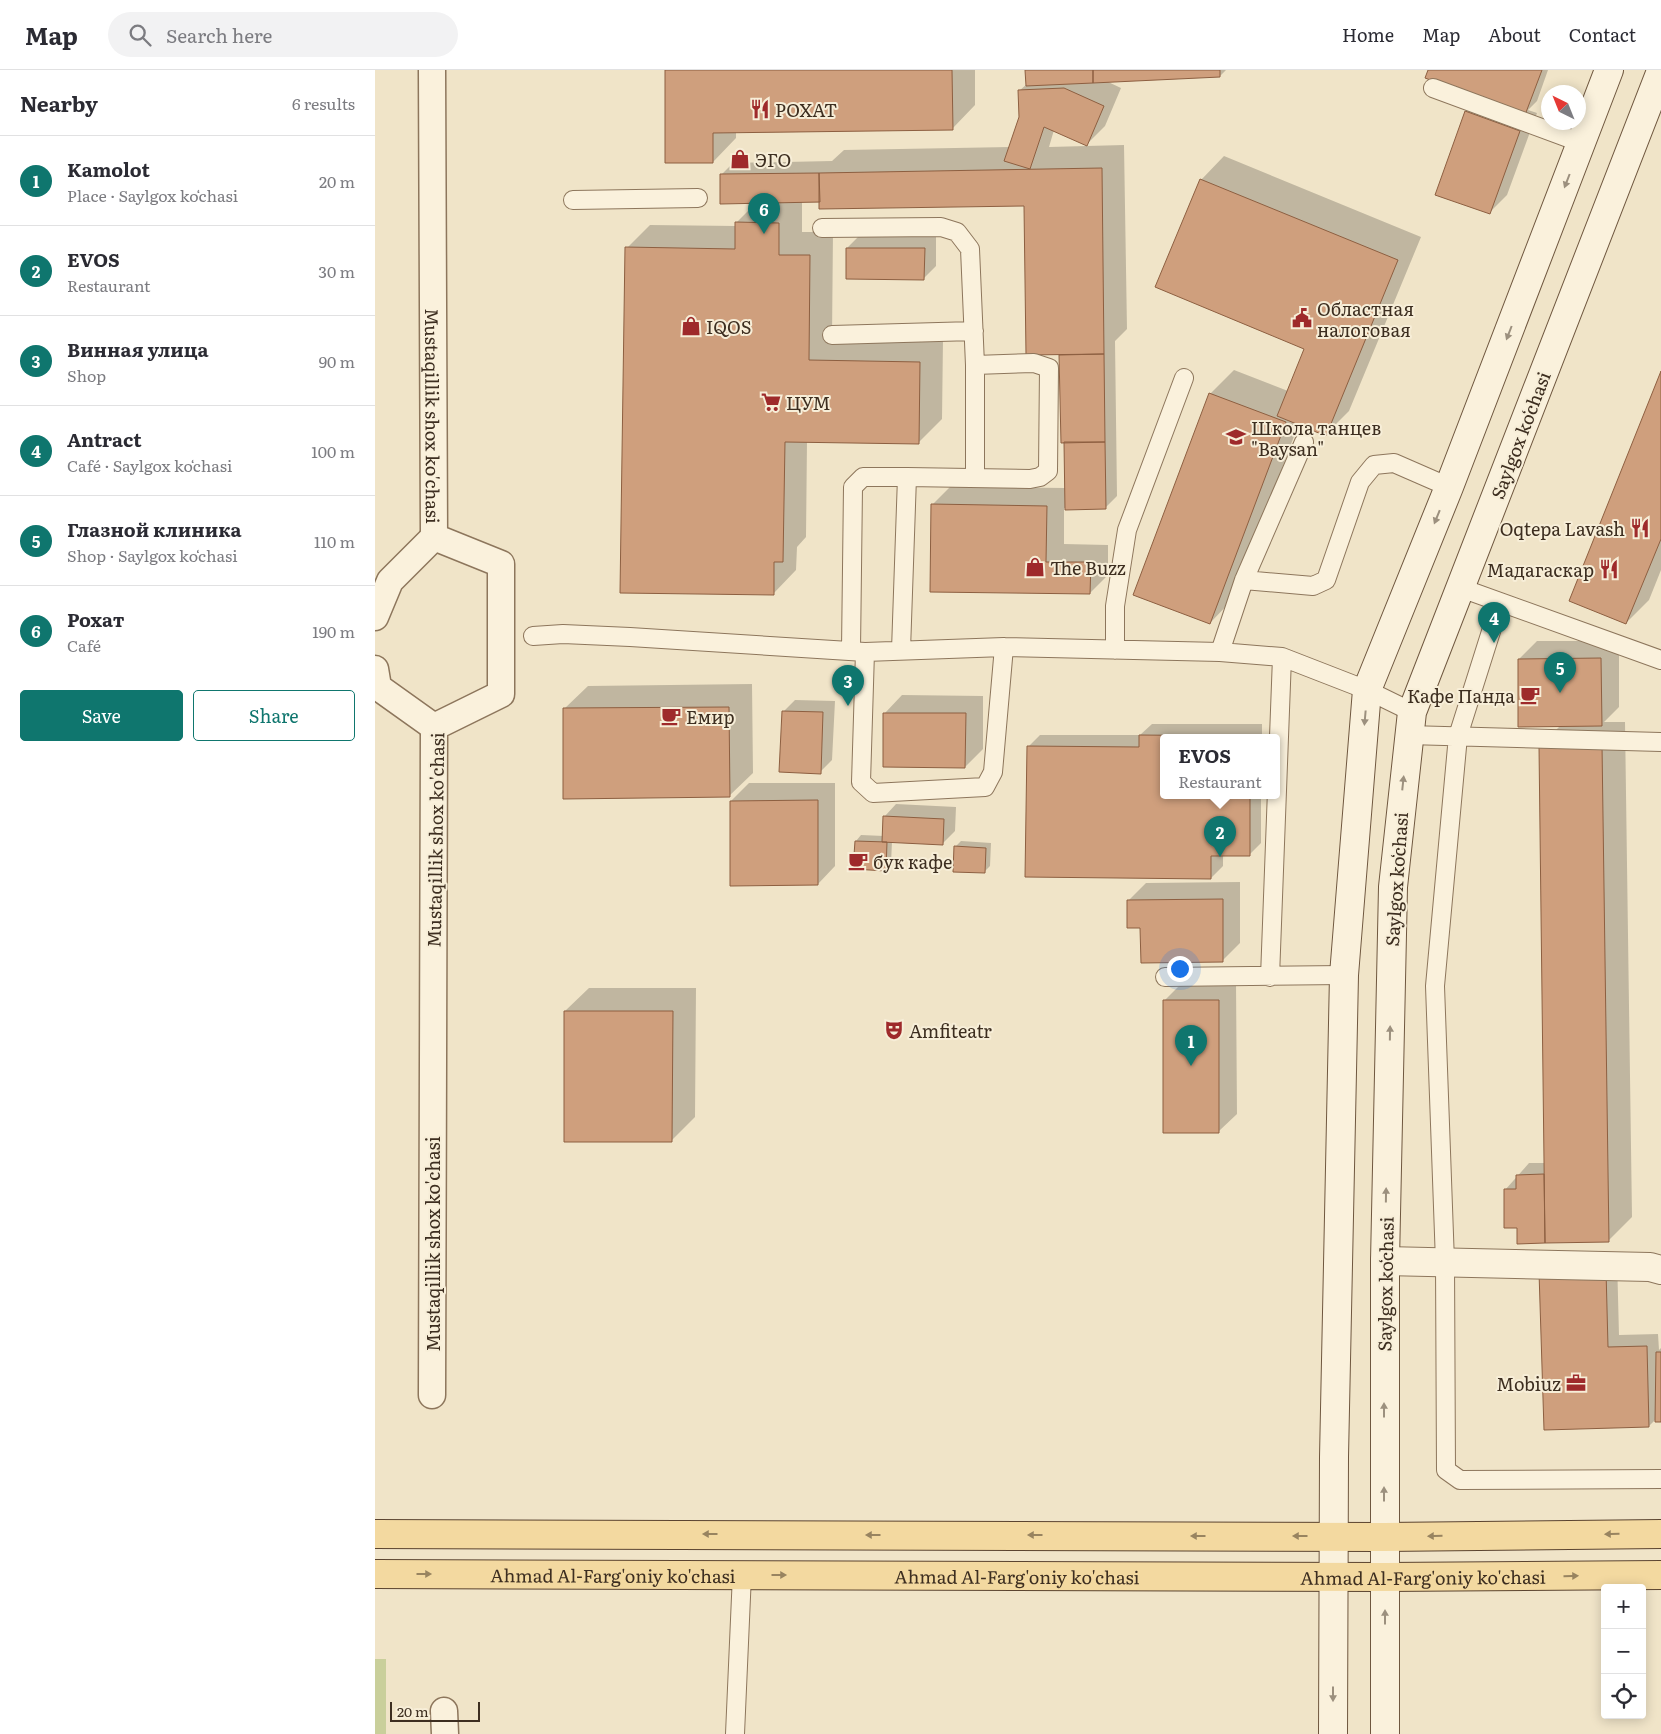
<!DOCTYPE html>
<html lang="en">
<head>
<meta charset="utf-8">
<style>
  body { margin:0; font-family:Literata,serif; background:#f2f2f3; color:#2b2b33 }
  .controls { position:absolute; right:15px; bottom:15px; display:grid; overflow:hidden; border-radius:5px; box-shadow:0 2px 12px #0003 }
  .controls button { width:45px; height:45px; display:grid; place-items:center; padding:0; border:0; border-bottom:1px solid #e1e1e2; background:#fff; color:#2b2b33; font:25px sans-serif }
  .compass { position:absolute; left:1166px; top:15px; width:45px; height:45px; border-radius:50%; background:#fff; box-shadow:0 2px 12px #0003; rotate:317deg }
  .scale { position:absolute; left:15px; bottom:12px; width:90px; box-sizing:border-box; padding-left:5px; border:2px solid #3d2e20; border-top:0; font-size:14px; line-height:18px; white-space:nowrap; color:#3d2e20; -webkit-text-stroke:4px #f7eed8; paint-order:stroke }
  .you { position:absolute; left:804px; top:898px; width:18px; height:18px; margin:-12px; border:4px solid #fff; border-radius:50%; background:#1a73e8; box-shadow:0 0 0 8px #1a73e833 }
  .badge { display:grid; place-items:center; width:32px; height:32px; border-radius:50%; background:#0f766e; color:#fff; font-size:16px; font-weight:700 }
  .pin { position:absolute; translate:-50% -41px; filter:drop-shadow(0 1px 2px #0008) }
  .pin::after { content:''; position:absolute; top:26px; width:18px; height:15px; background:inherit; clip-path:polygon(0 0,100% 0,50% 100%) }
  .popup { position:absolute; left:785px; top:664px; width:120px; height:65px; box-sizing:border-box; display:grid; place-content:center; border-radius:5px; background:#fff; filter:drop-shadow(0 1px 4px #0005); font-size:16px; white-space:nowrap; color:#7c7c81 }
  .popup b { font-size:19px; color:#2b2b33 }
  .popup::after { content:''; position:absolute; left:50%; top:100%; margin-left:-10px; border:10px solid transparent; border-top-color:#fff }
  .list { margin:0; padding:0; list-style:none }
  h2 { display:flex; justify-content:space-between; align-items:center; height:65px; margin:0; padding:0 20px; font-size:21px }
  h2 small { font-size:16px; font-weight:400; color:#7c7c81 }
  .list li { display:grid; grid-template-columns:32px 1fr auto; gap:15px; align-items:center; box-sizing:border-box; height:90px; padding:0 20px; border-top:1px solid #e1e1e2 }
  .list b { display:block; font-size:19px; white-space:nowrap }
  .list p { margin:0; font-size:16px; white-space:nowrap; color:#7c7c81 }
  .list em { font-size:16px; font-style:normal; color:#7c7c81 }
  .actions { display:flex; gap:10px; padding:15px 20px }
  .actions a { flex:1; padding:11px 0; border:1px solid #0f766e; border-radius:5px; text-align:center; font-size:18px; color:#0f766e }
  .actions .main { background:#0f766e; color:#fff }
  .icon { flex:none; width:28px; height:28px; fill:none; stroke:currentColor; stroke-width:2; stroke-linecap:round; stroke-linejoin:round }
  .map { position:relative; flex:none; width:1286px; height:1664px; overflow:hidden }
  header { display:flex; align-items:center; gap:30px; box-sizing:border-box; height:70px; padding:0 25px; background:#fff; border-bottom:1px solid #e1e1e2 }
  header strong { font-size:24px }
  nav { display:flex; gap:28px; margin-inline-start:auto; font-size:18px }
  .search { width:350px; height:45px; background:#f2f2f3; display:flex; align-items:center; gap:12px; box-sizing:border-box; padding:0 18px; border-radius:28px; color:#7c7c81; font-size:19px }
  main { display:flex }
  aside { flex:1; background:#fff }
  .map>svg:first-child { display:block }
  .green { fill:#c9cf9b }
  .shadow { fill:#0003 }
  .building { fill:#cf9f7d; stroke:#8d5f41 }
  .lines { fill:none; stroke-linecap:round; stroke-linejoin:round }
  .service-casing { stroke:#8d765c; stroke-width:20 }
  .pedestrian-casing { stroke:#8d765c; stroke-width:29 }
  .minor-casing { stroke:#8d765c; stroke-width:30 }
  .secondary-casing { stroke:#6f573f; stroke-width:30 }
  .primary-casing { stroke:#5b4430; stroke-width:30 }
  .service { stroke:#faf1dc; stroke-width:18 }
  .pedestrian { stroke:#faf1dc; stroke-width:26 }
  .minor { stroke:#faf1dc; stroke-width:28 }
  .secondary { stroke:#faf1dc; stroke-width:28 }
  .primary { stroke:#f3d9a0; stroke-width:28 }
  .oneway { fill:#9c907e }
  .oneway2 { fill:#988460 }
  .labels { text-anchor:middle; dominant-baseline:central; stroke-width:4; stroke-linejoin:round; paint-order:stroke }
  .poi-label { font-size:18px; fill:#3d2e20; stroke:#f7eed8; text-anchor:start }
  .street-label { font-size:18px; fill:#3d2e20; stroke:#f7eed8 }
</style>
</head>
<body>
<header>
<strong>Map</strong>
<div class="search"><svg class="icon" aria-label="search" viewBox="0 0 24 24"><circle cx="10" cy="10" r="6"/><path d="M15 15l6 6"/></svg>Search here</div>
<nav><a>Home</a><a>Map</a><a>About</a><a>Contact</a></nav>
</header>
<main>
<aside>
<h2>Nearby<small>6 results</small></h2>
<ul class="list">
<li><span class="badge">1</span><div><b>Kamolot</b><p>Place · Saylgox koʻchasi</p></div><em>20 m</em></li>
<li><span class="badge">2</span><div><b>EVOS</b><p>Restaurant</p></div><em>30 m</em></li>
<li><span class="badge">3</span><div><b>Винная улица</b><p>Shop</p></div><em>90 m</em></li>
<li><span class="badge">4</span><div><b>Antract</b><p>Café · Saylgox koʻchasi</p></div><em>100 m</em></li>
<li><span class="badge">5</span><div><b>Глазной клиника</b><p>Shop · Saylgox koʻchasi</p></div><em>110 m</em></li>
<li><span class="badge">6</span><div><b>Рохат</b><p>Café</p></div><em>190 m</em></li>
</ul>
<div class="actions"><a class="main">Save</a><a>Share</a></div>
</aside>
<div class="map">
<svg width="1286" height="1664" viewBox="0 0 1286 1664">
  <rect width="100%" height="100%" fill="#f0e4c8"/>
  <path class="green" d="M0,1589h11v75h-11z"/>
  <path class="shadow" d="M291,0h309v35l-23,24 -216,2v7l-23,24z
    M651,0h200l-6,6 -114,5 15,7 -16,38 -18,18 -33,-14 -5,17 75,-2 3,184 -12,12 2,155 -12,12h-41v36l44,1v30l-18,18 -158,-88 18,-18 116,1 -5,-133 2,-2 -38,-148 -223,-4v31h31l-1,106 111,1 -1,80 -24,24 -111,-2 -1,96 -9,10 -1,23 -23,24 -146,-346 23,-23 86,1v-3l21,-21 -36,-27 12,-12 99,-2 12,-11 166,-3 10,-30 -1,-26 8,-7z
    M1054,0h119l-11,31 -9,9 9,3 -30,82 -18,18 -23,-101 15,-15z
    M849,86l197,81 -72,174 -23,23 -27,-11 -66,176 -23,24v-229l24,-24 54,21 18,-43 -105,-168z
    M484,166l77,1v29l-12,12 -77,-30z
    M1286,304v196l-12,30 -23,23z
    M1162,571h82v66l-15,15h21l7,495 -24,24 -90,1v-16l-13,-36 24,-27h16l-5,-417 21,-21 -42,-66z
    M377,614l1,89 -24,23 -165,-87 24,-23z
    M527,625l81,1v53l-18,18 -80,-54z
    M420,630l40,1 -3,59 -12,12 -37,-60z
    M777,654h110v14h-98v58h97v47l-12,12 -26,-1v12l-12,12 -183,-131 12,-12h100z
    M374,713h86v83l-17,18 -87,-83z
    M521,734l60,3 -1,24 -12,12 -51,-2 -1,23 -5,6 -30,-29 5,-6 23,1 1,-20z
    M586,771l30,2 -1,23 -6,6 -29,-25z
    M865,812v61l-18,18 -80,-35 -14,-25 18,-18z
    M861,912l1,132 -18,17 -55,-130 18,-18z
    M214,918h107l-1,129 -23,23 -107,-129z
    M1242,1188l2,77 39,-1 1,16 2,-2v73l-5,-2 -7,7 -109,-154z"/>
  <path class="building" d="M290,0h287l1,60 -240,3v30h-48z
    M650,0h68v13l-67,3z
    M718,0h127v7l-127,6z
    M1053,0h114l-17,45 -100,-37z
    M689,18l40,18 -17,40 -43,-19 -14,42 -26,-8 15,-44 -1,-27z
    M1090,41l55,20 -30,83 -55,-19z
    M727,98l2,186 -78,1 -2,-149 -205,3v-36z
    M444,103l1,29 -100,2v-30z
    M825,109l198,81 -72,176 -49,-20 27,-67 -149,-62z
    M360,152l44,1v32h31l-1,105 111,2 -1,82 -134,-2 -2,120h-9v33l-154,-2 5,-346 110,2z
    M471,178h79l-1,32 -78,-1z
    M729,284l1,88 -44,1 -2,-88z
    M1286,301v168l-35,85 -57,-23z
    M834,323l77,29 -76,202 -77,-29z
    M689,372h41l1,67 -41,1z
    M556,434l116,2 -1,56h45l-1,32 -160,-2z
    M1226,588l1,68 -84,1v-68z
    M354,637l1,90 -167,2v-91z
    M407,641l41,1 -2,62 -42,-2z
    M508,643h83l-1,55 -82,-1z
    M764,665l112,1v2h-87v58h86v60h-39v23l-186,-2 2,-131 112,1z
    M1227,675l7,497 -64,1 -6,-497z
    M443,730v85l-88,1v-85z
    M508,746l61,3 -1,26 -61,-3z
    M480,771l32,1 -1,29 -33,-2z
    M579,776l32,2 -1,25 -32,-1z
    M848,829v63l-82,1 -1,-35h-13v-28z
    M788,930h56v133h-56z
    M189,941h109l-1,131h-108z
    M1169,1104l1,69 -28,1v-16h-13v-39h12v-14z
    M1231,1200l2,77 39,-1 2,81 -105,3 -5,-158z
    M1281,1282h5v70h-6z"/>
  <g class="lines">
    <defs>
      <path id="service" d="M1058,18l149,55
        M198,130l125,-2
        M447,158l119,-1 16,5 13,17 5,116
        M457,265l142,-4
        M532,407l123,2 10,-2 8,-6 1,-103 -15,-5 -59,2v112
        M869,510l69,6 13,-6 34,-98 14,-17 20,-2 55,24
        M1086,518l200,72
        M1125,533l-42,133 -23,250 10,276 1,208 14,10 201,-1
        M158,566l30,-2 67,3 235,15 139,-5 216,5 62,5 85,33 45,22
        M476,580l2,-163 10,-10h44l-6,173
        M740,580v-44l12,-76 57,-152
        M490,582l-4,130 12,11 112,-6 8,-15 11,-125
        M845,582l24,-72 60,-138
        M1033,665l253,7
        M790,907l179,-2
        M895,907l12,-320
        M360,1664l7,-160"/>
      <g id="pedestrian">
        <path id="s1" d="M57,0l2,467 67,27v130l-67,33 -2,668"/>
        <path d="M0,547l15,-36 44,-44"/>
        <path d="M0,599l3,18 56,40"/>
        <path d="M69,1641l1,23"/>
      </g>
      <path id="minor" d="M1010,1191l265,6 11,3"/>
      <path id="secondary" d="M958,1664l1,-277 10,-482 23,-285 82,-203 160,-417
        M1010,1664v-473l8,-374 19,-175 249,-641"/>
      <g id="primary">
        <path d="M0,1464l1009,3 277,-3"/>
        <path id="s2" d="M0,1504l1010,3 276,-2"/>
      </g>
    </defs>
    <use href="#service" class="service-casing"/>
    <use href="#pedestrian" class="pedestrian-casing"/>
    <use href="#minor" class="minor-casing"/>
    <use href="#secondary" class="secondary-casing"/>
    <use href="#primary" class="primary-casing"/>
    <use href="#service" class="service"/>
    <use href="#pedestrian" class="pedestrian"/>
    <use href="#minor" class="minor"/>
    <use href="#secondary" class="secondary"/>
    <use href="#primary" class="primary"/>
  </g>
  <defs><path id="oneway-solid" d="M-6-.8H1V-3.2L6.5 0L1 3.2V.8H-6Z" transform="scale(1.25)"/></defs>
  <g class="oneway">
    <use href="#oneway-solid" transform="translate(1192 111) rotate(111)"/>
    <use href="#oneway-solid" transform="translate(1134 263) rotate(111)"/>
    <use href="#oneway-solid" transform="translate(1062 447) rotate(112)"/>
    <use href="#oneway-solid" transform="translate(990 648) rotate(95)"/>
    <use href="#oneway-solid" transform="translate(1028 713) rotate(-84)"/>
    <use href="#oneway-solid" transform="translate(1015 963) rotate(-89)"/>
    <use href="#oneway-solid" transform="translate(1011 1125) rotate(-89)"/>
    <use href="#oneway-solid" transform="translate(1009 1340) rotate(-90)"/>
    <use href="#oneway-solid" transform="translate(1009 1424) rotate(-90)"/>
    <use href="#oneway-solid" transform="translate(1010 1547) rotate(-90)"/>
    <use href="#oneway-solid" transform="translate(958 1624) rotate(90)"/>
  </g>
  <g class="oneway2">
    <use href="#oneway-solid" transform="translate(335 1464) rotate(-180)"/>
    <use href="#oneway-solid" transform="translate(1237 1464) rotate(179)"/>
    <use href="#oneway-solid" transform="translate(498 1465) rotate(-180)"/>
    <use href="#oneway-solid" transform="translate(660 1465) rotate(-180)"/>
    <use href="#oneway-solid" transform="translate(823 1466) rotate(-180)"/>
    <use href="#oneway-solid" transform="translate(925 1466) rotate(-180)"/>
    <use href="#oneway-solid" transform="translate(1060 1466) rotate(179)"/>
    <use href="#oneway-solid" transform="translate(49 1504)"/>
    <use href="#oneway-solid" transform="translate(404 1505)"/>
    <use href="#oneway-solid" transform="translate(1196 1506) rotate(-1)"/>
  </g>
  <defs>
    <symbol id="restaurant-bare" viewBox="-9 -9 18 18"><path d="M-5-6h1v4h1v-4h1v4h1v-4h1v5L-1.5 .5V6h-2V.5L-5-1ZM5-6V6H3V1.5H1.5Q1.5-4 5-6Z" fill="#9e2a2b" stroke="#f7eed8" stroke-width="2.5" paint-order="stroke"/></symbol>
    <symbol id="shop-bare" viewBox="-9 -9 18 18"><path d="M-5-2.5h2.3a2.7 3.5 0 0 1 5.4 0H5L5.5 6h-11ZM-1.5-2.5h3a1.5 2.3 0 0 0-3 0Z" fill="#9e2a2b" stroke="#f7eed8" stroke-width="2.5" paint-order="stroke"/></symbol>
    <symbol id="civic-bare" viewBox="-9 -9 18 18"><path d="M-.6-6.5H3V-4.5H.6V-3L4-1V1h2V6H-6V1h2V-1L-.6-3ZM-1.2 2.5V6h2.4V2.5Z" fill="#9e2a2b" stroke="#f7eed8" stroke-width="2.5" paint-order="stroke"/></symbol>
    <symbol id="supermarket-bare" viewBox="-9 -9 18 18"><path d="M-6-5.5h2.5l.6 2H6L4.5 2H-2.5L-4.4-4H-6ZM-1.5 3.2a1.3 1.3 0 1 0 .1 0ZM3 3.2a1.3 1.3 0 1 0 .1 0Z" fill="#9e2a2b" stroke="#f7eed8" stroke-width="2.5" paint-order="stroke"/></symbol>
    <symbol id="school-bare" viewBox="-9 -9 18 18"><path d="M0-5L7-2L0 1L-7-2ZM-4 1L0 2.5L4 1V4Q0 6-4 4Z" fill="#9e2a2b" stroke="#f7eed8" stroke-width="2.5" paint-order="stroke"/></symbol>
    <symbol id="cafe-bare" viewBox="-9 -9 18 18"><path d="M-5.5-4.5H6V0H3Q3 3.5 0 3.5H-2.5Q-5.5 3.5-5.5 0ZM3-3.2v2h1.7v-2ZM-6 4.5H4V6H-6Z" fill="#9e2a2b" stroke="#f7eed8" stroke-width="2.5" paint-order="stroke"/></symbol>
    <symbol id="theatre-bare" viewBox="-9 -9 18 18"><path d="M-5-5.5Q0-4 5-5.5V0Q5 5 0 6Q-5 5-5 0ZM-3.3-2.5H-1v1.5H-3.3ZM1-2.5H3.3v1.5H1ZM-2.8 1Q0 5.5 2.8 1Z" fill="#9e2a2b" stroke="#f7eed8" stroke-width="2.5" paint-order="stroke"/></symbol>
    <symbol id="office-bare" viewBox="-9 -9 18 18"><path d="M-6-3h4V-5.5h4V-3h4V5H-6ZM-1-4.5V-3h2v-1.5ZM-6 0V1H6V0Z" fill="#9e2a2b" stroke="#f7eed8" stroke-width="2.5" paint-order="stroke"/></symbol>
  </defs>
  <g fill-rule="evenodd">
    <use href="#restaurant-bare" x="371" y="25" width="28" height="28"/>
    <use href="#shop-bare" x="351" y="75" width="28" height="28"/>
    <use href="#civic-bare" x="913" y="234" width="28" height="28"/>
    <use href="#shop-bare" x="302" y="242" width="28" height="28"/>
    <use href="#supermarket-bare" x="382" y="318" width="28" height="28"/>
    <use href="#school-bare" x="847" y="353" width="28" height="28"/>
    <use href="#restaurant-bare" x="1251" y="444" width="28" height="28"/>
    <use href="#shop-bare" x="646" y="483" width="28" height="28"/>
    <use href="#restaurant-bare" x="1220" y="485" width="28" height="28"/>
    <use href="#cafe-bare" x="1141" y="611" width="28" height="28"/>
    <use href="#cafe-bare" x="282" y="632" width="28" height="28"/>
    <use href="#cafe-bare" x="469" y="777" width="28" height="28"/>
    <use href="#theatre-bare" x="505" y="946" width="28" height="28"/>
    <use href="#office-bare" x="1187" y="1299" width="28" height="28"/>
  </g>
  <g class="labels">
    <g class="poi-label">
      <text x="400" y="39">РОХАТ</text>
      <text x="380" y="89">ЭГО</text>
      <text x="942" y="238">Областная<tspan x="942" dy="21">налоговая</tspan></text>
      <text x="331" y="256">IQOS</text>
      <text x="411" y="332">ЦУМ</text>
      <text x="876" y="357">Школа танцев<tspan x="876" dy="21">"Baysan"</tspan></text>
      <text x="1250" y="458" text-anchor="end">Oqtepa Lavash</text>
      <text x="675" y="497">The Buzz</text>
      <text x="1219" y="499" text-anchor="end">Мадагаскар</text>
      <text x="1140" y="625" text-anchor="end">Кафе Панда</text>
      <text x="311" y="646">Емир</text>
      <text x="498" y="791">бук кафе</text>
      <text x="534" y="960">Amfiteatr</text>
      <text x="1186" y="1313" text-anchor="end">Mobiuz</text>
    </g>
    <g class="street-label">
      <text stroke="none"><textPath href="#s1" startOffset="346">Mustaqillik shox ko'chasi</textPath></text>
      <text transform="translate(1145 365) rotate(-69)">Saylgox koʻchasi</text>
      <text transform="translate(60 770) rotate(-89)">Mustaqillik shox ko'chasi</text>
      <text transform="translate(1021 809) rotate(-86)">Saylgox koʻchasi</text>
      <text transform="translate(57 1174) rotate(-90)">Mustaqillik shox ko'chasi</text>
      <text transform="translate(1010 1214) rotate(-89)">Saylgox koʻchasi</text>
      <text stroke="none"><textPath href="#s2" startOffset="238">Ahmad Al-Farg'oniy ko'chasi</textPath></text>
      <text stroke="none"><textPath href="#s2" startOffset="642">Ahmad Al-Farg'oniy ko'chasi</textPath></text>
      <text stroke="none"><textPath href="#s2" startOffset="1048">Ahmad Al-Farg'oniy ko'chasi</textPath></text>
    </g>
  </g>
</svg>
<div class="controls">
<button>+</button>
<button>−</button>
<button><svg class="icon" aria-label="locate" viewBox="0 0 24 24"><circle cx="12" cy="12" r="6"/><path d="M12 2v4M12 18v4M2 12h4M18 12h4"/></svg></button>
</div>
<svg class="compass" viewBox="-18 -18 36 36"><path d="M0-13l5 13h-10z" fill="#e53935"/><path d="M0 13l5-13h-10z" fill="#7c7c81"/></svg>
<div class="scale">20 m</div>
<div class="you"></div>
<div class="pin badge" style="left:816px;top:996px">1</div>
<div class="pin badge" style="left:845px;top:787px">2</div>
<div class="popup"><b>EVOS</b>Restaurant</div>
<div class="pin badge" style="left:473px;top:636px">3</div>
<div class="pin badge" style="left:1119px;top:573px">4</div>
<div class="pin badge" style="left:1185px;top:623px">5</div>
<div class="pin badge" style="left:389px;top:164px">6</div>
</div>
</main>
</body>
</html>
